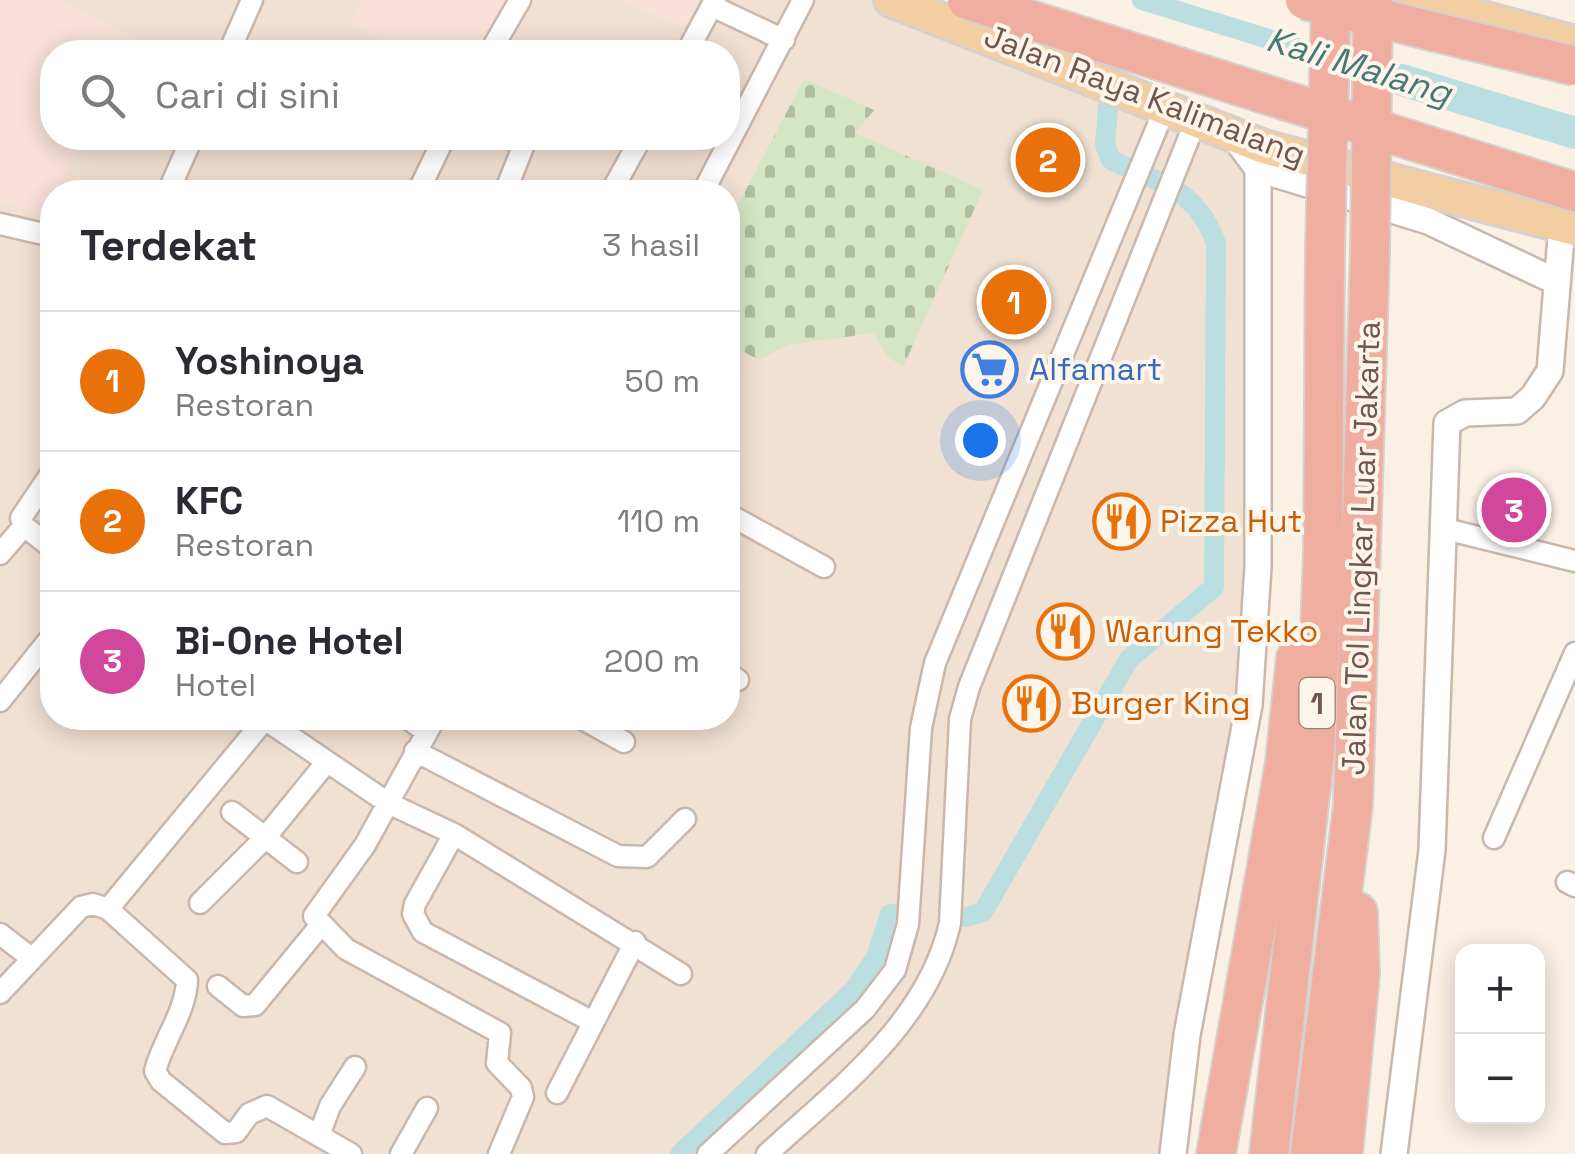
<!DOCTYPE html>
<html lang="id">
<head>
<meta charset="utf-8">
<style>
  body { margin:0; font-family:"Space Grotesk",sans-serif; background:#f2f2f3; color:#2b2b33 }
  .controls { position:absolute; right:30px; bottom:30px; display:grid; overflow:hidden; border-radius:20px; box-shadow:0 5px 25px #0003 }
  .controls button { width:90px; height:90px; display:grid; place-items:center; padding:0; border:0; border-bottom:2px solid #e1e1e2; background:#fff; color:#2b2b33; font:50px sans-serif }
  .you { position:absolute; left:980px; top:440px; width:35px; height:35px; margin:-25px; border:8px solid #fff; border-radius:50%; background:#1a73e8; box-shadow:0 0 0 15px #1a73e833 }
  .badge { display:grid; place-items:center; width:65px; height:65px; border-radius:50%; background:#d93025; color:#fff; font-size:32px; font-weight:700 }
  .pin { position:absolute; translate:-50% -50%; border:5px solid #fff; box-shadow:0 2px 10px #0006 }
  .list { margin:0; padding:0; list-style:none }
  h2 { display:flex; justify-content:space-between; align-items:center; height:130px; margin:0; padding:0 40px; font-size:42px }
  h2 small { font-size:32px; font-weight:400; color:#7c7c81 }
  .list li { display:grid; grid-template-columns:65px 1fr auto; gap:30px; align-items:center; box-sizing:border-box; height:140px; padding:0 40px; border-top:2px solid #e1e1e2 }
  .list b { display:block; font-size:38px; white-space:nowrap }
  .list p { margin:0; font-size:32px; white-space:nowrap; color:#7c7c81 }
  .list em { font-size:32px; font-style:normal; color:#7c7c81 }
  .icon { flex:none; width:55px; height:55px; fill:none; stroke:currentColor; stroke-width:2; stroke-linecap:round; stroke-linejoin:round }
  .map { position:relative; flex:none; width:1575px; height:1154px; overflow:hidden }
  .search { position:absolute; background:#fff; box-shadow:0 5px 25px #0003; left:40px; top:40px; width:700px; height:110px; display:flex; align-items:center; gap:25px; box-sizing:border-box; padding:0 35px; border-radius:40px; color:#7c7c81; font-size:38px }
  .panel { position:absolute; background:#fff; box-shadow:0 5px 25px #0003; left:40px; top:180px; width:700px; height:550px; border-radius:40px }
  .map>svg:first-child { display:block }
  .residential { fill:#f1e1d3 }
  .commercial { fill:#f9e0d9 }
  .cemetery { fill:url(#cemetery-stones) }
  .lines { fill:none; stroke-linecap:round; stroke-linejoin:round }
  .canal { stroke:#bbdfe1; stroke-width:20 }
  .river { stroke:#bbdfe1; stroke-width:32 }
  .minor-casing { stroke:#cab7ac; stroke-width:25 }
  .tertiary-casing { stroke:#cab7ac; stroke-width:30 }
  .primary-casing { stroke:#d7d0cd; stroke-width:38 }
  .motorway-casing { stroke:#d7d0cd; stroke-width:42 }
  .minor { stroke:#fff; stroke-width:20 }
  .tertiary { stroke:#fff; stroke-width:25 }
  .primary { stroke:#f3cea2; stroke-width:32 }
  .motorway { stroke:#efaea0; stroke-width:38 }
  .motorway-bridge-casing { stroke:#d7d0cd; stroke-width:42; stroke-linecap:butt }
  .motorway-bridge { stroke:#efaea0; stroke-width:38 }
  .labels { text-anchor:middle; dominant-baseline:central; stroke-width:8; stroke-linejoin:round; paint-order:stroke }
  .shield { fill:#fdf4ea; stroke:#9a857b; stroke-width:2.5 }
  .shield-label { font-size:30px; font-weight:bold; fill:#70564c }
  .street-label { font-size:32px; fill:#70564c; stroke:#fdf4ea }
  .shop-label { font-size:32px; fill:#366cbe; stroke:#fdf4ea; text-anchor:start }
  .food-label { font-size:32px; fill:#c56008; stroke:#fdf4ea; text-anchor:start }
  .water-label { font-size:35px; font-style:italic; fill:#45777b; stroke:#fdf4ea }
</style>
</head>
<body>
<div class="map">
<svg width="1575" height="1154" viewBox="0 0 1575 1154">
  <defs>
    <pattern id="cemetery-stones" width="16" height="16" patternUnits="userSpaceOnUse" patternTransform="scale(2.5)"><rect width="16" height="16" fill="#d5e6c4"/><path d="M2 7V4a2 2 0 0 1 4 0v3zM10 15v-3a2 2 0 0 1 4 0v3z" fill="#b1bda1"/></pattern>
  </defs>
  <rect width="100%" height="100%" fill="#faf0e4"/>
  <path class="residential" d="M59,0h303l-11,22 54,30h-275l7,-14z
    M513,0h110l59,27 19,-27h190l342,135 25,34v398l-90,587h-1168v-954l43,14 9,-18v522h676v-526h-674l30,-54h644v-86h-248z"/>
  <path class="commercial" d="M0,0h59l79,38 -8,14h-78v86h32l-41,76 -43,-14z
    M362,0h151l-33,52h-75l-54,-30z
    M623,0h78l-19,27z"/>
  <path class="cemetery" d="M804,79l70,31 -19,23 128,57 -80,177 -15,-10 -14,-24 -86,12 -29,15 -26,-14 3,-31 -8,-9v-36l6,-13 -6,-4v-29z"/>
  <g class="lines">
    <path class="canal" d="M1142,0l260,80
      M966,917l17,-5 146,-253 85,-72 2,-344c-20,-55 -55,-59 -105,-83l-6,-15 3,-37
      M680,1154l175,-165 21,-32 14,-43h10"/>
    <path class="river" d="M1402,80l173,53"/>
    <defs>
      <path id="minor" d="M712,6l72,34
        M229,52l23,-52
        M490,52l30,-52
        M687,52l28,-52
        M168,192l24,-54
        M418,192l26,-54
        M505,192l20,-50
        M611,192l30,-54
        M703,192l100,-192
        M0,224l52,12
        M52,472l-31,46 3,8 28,22
        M728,514l96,53
        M1441,528l134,33
        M0,554l24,-28
        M728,673l10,7
        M0,701l52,-65
        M263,718l125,85 66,31 227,140
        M407,718l20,14
        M435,718l-70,127 -51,71 32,33 154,84 -3,30 24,25 2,9 -24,57
        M581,718l43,24
        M415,751l203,105 29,1 38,-38
        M232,812l65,50
        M454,834l-39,70 -2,10 10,18 170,90
        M1494,838l81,-185
        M1567,882l8,4
        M200,903l64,-64 61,-75
        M108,909l79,71c-1,32 -24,60 -32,91l6,10 64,52 11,-1 13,-18 18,-8 84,48
        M0,934l30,23
        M218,986l25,20 12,-1 65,-79
        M0,993l81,-86 12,-3 15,5 158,-191
        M557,1093l78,-151
        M320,1133l10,-27 25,-39
        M401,1154l26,-46
        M708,1154l157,-145 30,-39 13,-46 13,-196 14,-65 230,-555
        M767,1154c72,-66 161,-132 183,-231l10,-204 9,-32 227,-567"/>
      <path id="tertiary" d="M1258,169l170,52 127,60
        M1173,1154l14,-119 62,-330 9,-138v-398l-25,-34
        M1394,1154l38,-304 15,-427 18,-10 52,-2 16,-14 17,-26 12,-146"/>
      <path id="primary" d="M891,0l373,147 311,82
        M1415,0l160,43"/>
      <path id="motorway" d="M1216,1154l69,-391 11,-105
        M1269,1154l46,-402 8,-196 2,-306
        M1310,1154l43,-349 17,-553
        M1343,1154l17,-180 -2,-62"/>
    </defs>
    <use href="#minor" class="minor-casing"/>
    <use href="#tertiary" class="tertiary-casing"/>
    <use href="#primary" class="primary-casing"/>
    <use href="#motorway" class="motorway-casing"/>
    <use href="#minor" class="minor"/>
    <use href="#tertiary" class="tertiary"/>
    <use href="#primary" class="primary"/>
    <use href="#motorway" class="motorway"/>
    <defs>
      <path id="motorway-bridge" d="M967,0l608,192
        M1305,0l270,66
        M1325,250l6,-250
        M1370,252l3,-252"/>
    </defs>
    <use href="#motorway-bridge" class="motorway-bridge-casing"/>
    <use href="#motorway-bridge" class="motorway-bridge"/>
  </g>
  <defs>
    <symbol id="supermarket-ring" viewBox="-11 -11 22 22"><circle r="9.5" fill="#fdf4ea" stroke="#3f7fe0" stroke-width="1.5"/><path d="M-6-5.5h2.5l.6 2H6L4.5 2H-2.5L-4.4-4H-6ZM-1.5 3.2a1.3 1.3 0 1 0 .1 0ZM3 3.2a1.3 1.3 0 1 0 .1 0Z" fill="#3f7fe0"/></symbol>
    <symbol id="restaurant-ring" viewBox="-11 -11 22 22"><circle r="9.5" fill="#fdf4ea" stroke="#e8710a" stroke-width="1.5"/><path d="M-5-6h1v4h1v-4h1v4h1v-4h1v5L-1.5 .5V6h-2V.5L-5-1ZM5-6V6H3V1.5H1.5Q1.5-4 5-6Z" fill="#e8710a"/></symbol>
  </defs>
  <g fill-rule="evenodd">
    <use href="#supermarket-ring" x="958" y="338" width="63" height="63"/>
    <use href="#restaurant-ring" x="1090" y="490" width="63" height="63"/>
    <use href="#restaurant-ring" x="1034" y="600" width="63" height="63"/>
    <use href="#restaurant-ring" x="1000" y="672" width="63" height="63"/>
  </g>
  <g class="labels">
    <rect class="shield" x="1299.5" y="678" width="35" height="50" rx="8"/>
    <g class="shield-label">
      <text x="1317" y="703">1</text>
    </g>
    <g class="street-label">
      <text transform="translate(1145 95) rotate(21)">Jalan Raya Kalimalang</text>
      <text transform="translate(1361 548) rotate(-88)">Jalan Tol Lingkar Luar Jakarta</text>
    </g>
    <g class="shop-label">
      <text x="1029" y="369">Alfamart</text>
    </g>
    <g class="food-label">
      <text x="1160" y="521">Pizza Hut</text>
      <text x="1105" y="631">Warung Tekko</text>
      <text x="1071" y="703">Burger King</text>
    </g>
    <g class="water-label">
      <text transform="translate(1359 66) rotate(17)">Kali Malang</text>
    </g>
  </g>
</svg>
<div class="controls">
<button>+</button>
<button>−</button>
</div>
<div class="you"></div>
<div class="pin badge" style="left:1014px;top:302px;background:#e8710a">1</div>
<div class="pin badge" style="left:1048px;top:160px;background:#e8710a">2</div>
<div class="pin badge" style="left:1514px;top:510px;background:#d1479c">3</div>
<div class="search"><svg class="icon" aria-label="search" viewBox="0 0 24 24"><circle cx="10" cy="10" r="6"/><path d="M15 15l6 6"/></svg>Cari di sini</div>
<section class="panel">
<h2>Terdekat<small>3 hasil</small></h2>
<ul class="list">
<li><span class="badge" style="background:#e8710a">1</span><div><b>Yoshinoya</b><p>Restoran</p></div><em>50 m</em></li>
<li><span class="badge" style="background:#e8710a">2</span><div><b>KFC</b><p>Restoran</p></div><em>110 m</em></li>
<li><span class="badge" style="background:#d1479c">3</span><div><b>Bi-One Hotel</b><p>Hotel</p></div><em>200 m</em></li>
</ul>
</section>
</div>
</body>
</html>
